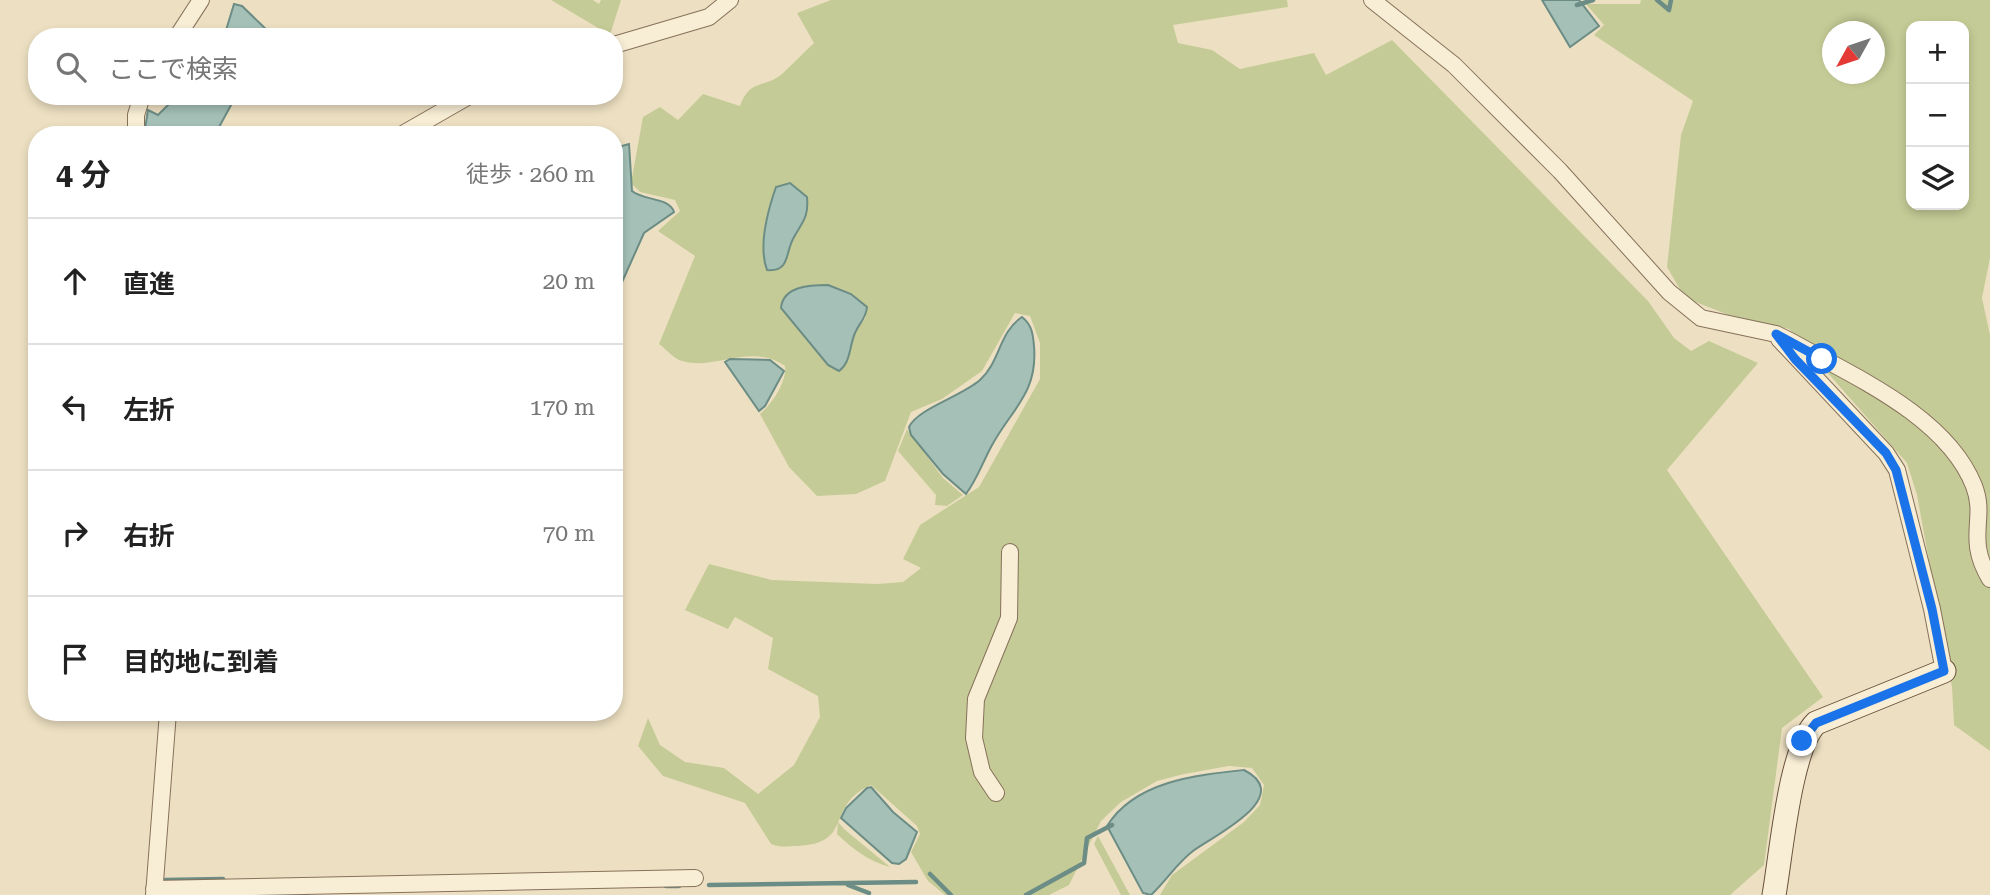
<!DOCTYPE html>
<html lang="ja">
<head>
<meta charset="utf-8">
<style>
  body { margin:0; font-family:"Roboto Serif","Noto Sans JP",serif; background:#f6f6f6; color:#222 }
  .controls { position:absolute; right:21px; top:21px; display:grid; overflow:hidden; border-radius:14px; box-shadow:0 4px 10px #0003 }
  .controls button { width:63px; height:63px; display:grid; place-items:center; padding:0; border:0; border-bottom:2px solid #e0e0e0; background:#fff; color:#222; font:35px sans-serif }
  .compass { position:absolute; left:1822px; top:21px; width:63px; height:63px; border-radius:50%; background:#fff; box-shadow:0 4px 10px #0003; rotate:230deg }
  .stop { position:absolute; width:21px; height:21px; margin:-16px; border:5px solid #1a73e8; border-radius:50%; background:#fff }
  .stop.end { background:#1a73e8; border-color:#fff; box-shadow:0 2px 7px #0008 }
  .list { margin:0; padding:0; list-style:none }
  h2 { display:flex; justify-content:space-between; align-items:center; height:91px; margin:0; padding:0 28px; font-size:30px }
  h2 small { font-size:23px; font-weight:400; color:#767676 }
  .list li { display:grid; grid-template-columns:46px 1fr auto; gap:21px; align-items:center; box-sizing:border-box; height:126px; padding:0 28px; border-top:2px solid #e0e0e0 }
  .list b { display:block; font-size:26px; white-space:nowrap }
  .list em { font-size:23px; font-style:normal; color:#767676 }
  .icon { flex:none; width:38px; height:38px; fill:none; stroke:currentColor; stroke-width:2; stroke-linecap:round; stroke-linejoin:round }
  .map { position:relative; flex:none; width:1990px; height:895px; overflow:hidden }
  .search { position:absolute; background:#fff; box-shadow:0 4px 10px #0003; left:28px; top:28px; width:595px; height:77px; display:flex; align-items:center; gap:18px; box-sizing:border-box; padding:0 24px; border-radius:28px; color:#767676; font-size:26px }
  .panel { position:absolute; background:#fff; box-shadow:0 4px 10px #0003; left:28px; top:126px; width:595px; height:595px; border-radius:28px }
  .map>svg:first-child { display:block }
  .green { fill:#c5cb96; fill-rule:evenodd }
  .water { fill:#a4c0b7; stroke:#6c8d85; stroke-width:2 }
  .lines { fill:none; stroke-linecap:round; stroke-linejoin:round }
  .stream { stroke:#6c8d85; stroke-width:4.5 }
  .street-casing { stroke:#86715a; stroke-width:18 }
  .secondary-casing { stroke:#68523d; stroke-width:25 }
  .street { stroke:#f8edd5; stroke-width:16 }
  .secondary { stroke:#f8edd5; stroke-width:23 }
  .route { stroke:#1a73e8; stroke-width:9 }
</style>
</head>
<body>
<div class="map">
<svg width="1990" height="895" viewBox="0 0 1990 895">
  <rect width="100%" height="100%" fill="#ede0c2"/>
  <path class="green" d="M551,0h42l6,4 2,-4h20l-11,35z
    M831,0h456l1,7 -115,18 5,18 34,7 28,19 74,-16 12,22 66,-35 256,261 26,37 17,13 18,-10 49,22 -91,107 156,227 -41,31 -18,137 -34,30h-570l12,-20 72,-53 16,-17 4,-20 -12,-17 -23,-2 -45,8 -27,7 -36,21 -20,19 -32,64 -20,10h-104l-17,-14 -17,-29 9,-18 -3,-8 -46,-41c-47,21 -16,58 -73,61 -10,0 -18,2 -27,-2l-26,-41 -82,-27 -25,-30 10,-28 12,27 25,17 39,6 34,26 36,-29 26,-48 -2,-21 -50,-27 5,-31 -38,-21 -7,12 -43,-19 24,-46 63,16 105,4 26,-2 18,-14 -18,-9 17,-34 59,-38 61,-108v-36l-10,-27 -15,-3 -33,58 -40,28 -31,13 -26,69 -29,13 -39,2 -28,-29 -29,-53c12,-10 27,-32 25,-48 -35,-24 -69,5 -103,-5 -8,-2 -16,-12 -23,-17l36,-88 -37,-25 22,-20 -5,-11 -35,-8 -9,-9 12,-66 17,-10 18,13 25,-26 37,12c10,-28 24,-17 42,-32 11,-10 21,-21 32,-31l-17,-30zM802,286l64,31 -11,15 -7,29z
    M1641,0h349v258l-8,40 8,37v416l-36,-26 -2,-38 -35,-192 -10,-32 -118,-134 -60,-14 -44,-17 -18,-31 14,-132 12,-34 -99,-66 10,-10 -18,-21h54zM1911,26h53v179h-53zM1832,32h42v42h-42z
    M907,429l36,49 20,17 -16,11 -12,-1 1,-10 -38,-44z
    M838,822l6,7 46,38c-22,-6 -37,-18 -53,-33z
    M1098,836l32,59h-9l-27,-51z"/>
  <path class="water" d="M1542,0h37l20,26 -29,21z
    M234,4l8,2 28,27 -2,4h-44z
    M177,96h59l-18,33 1,6h-75l4,-25 10,5z
    M629,144l3,47c12,10 37,6 42,21l-30,21 -30,67v-152z
    M790,183l17,14c2,21 -5,25 -14,42 -8,15 -3,33 -26,31 -9,-24 1,-60 9,-83z
    M828,285l23,9 16,13c-1,12 -8,16 -12,26 -6,14 -4,29 -16,38l-11,-6 -47,-57c2,-22 29,-23 47,-23z
    M1022,317c10,8 11,17 12,29 4,48 -23,63 -43,101 -9,17 -14,32 -25,47l-23,-20 -32,-39 -2,-8c8,-18 53,-31 71,-47 20,-18 19,-48 42,-63z
    M730,359l40,1 14,11 -19,35 -6,5 -34,-49z
    M1244,770c53,27 -33,67 -51,81 -16,12 -27,30 -42,44l-8,-2 -36,-67c28,-45 89,-51 137,-56z
    M871,787l22,25 24,20 -11,27 -7,5 -7,-1 -51,-45 5,-10 21,-20z"/>
  <g class="lines">
    <path class="stream" d="M1657,0l12,10 2,-10
      M1577,5l16,-5
      M930,874l21,21
      M165,880l58,-1
      M709,885l207,-3
      M848,885l21,8
      M666,886h13
      M271,894l36,-1
      M1026,895l58,-32 3,-25 25,-13"/>
    <defs>
      <path id="street" d="M1372,0l82,65 106,106 109,121 32,26 75,16 18,9c61,34 153,74 180,143 13,33 -9,52 16,93
        M177,37l24,-37
        M614,45l95,-28 21,-17
        M136,135v-20l6,-19
        M401,135l68,-39
        M1779,339l107,114 11,17 35,139 12,62
        M996,793l-14,-21 -8,-34 2,-39 33,-81 1,-66
        M154,889l541,-11
        M154,895l14,-183"/>
      <path id="secondary" d="M1774,895c7,-39 16,-147 42,-172l128,-52"/>
    </defs>
    <use href="#street" class="street-casing"/>
    <use href="#secondary" class="secondary-casing"/>
    <use href="#street" class="street"/>
    <use href="#secondary" class="secondary"/>
  </g>
  <g class="lines">
    <path class="route" d="M1802,741l14,-18 128,-52 -12,-62 -36,-139 -10,-17 -91,-94 -19,-25 46,25"/>
  </g>
</svg>
<div class="controls">
<button>+</button>
<button>−</button>
<button><svg class="icon" aria-label="layers" viewBox="0 0 24 24"><path d="M12 4l9 5-9 5-9-5zM3 14l9 5 9-5"/></svg></button>
</div>
<svg class="compass" viewBox="-18 -18 36 36"><path d="M0-13l5 13h-10z" fill="#e53935"/><path d="M0 13l5-13h-10z" fill="#767676"/></svg>
<div class="stop" style="left:1822px;top:359px"></div>
<div class="stop end" style="left:1802px;top:741px"></div>
<div class="search"><svg class="icon" aria-label="search" viewBox="0 0 24 24"><circle cx="10" cy="10" r="6"/><path d="M15 15l6 6"/></svg>ここで検索</div>
<section class="panel">
<h2>4 分<small>徒歩 · 260 m</small></h2>
<ul class="list">
<li><svg class="icon" aria-label="ahead" viewBox="0 0 24 24"><path d="M12 20V5M6 11l6-6 6 6"/></svg><div><b>直進</b></div><em>20 m</em></li>
<li><svg class="icon" aria-label="left" viewBox="0 0 24 24"><path d="M17 20v-9H6M10 6l-5 5 5 5"/></svg><div><b>左折</b></div><em>170 m</em></li>
<li><svg class="icon" aria-label="right" viewBox="0 0 24 24"><path d="M7 20v-9h11M14 6l5 5-5 5"/></svg><div><b>右折</b></div><em>70 m</em></li>
<li><svg class="icon" aria-label="arrive" viewBox="0 0 24 24"><path d="M6 21V4h12l-3 4 3 4H6"/></svg><div><b>目的地に到着</b></div></li>
</ul>
</section>
</div>
</body>
</html>
